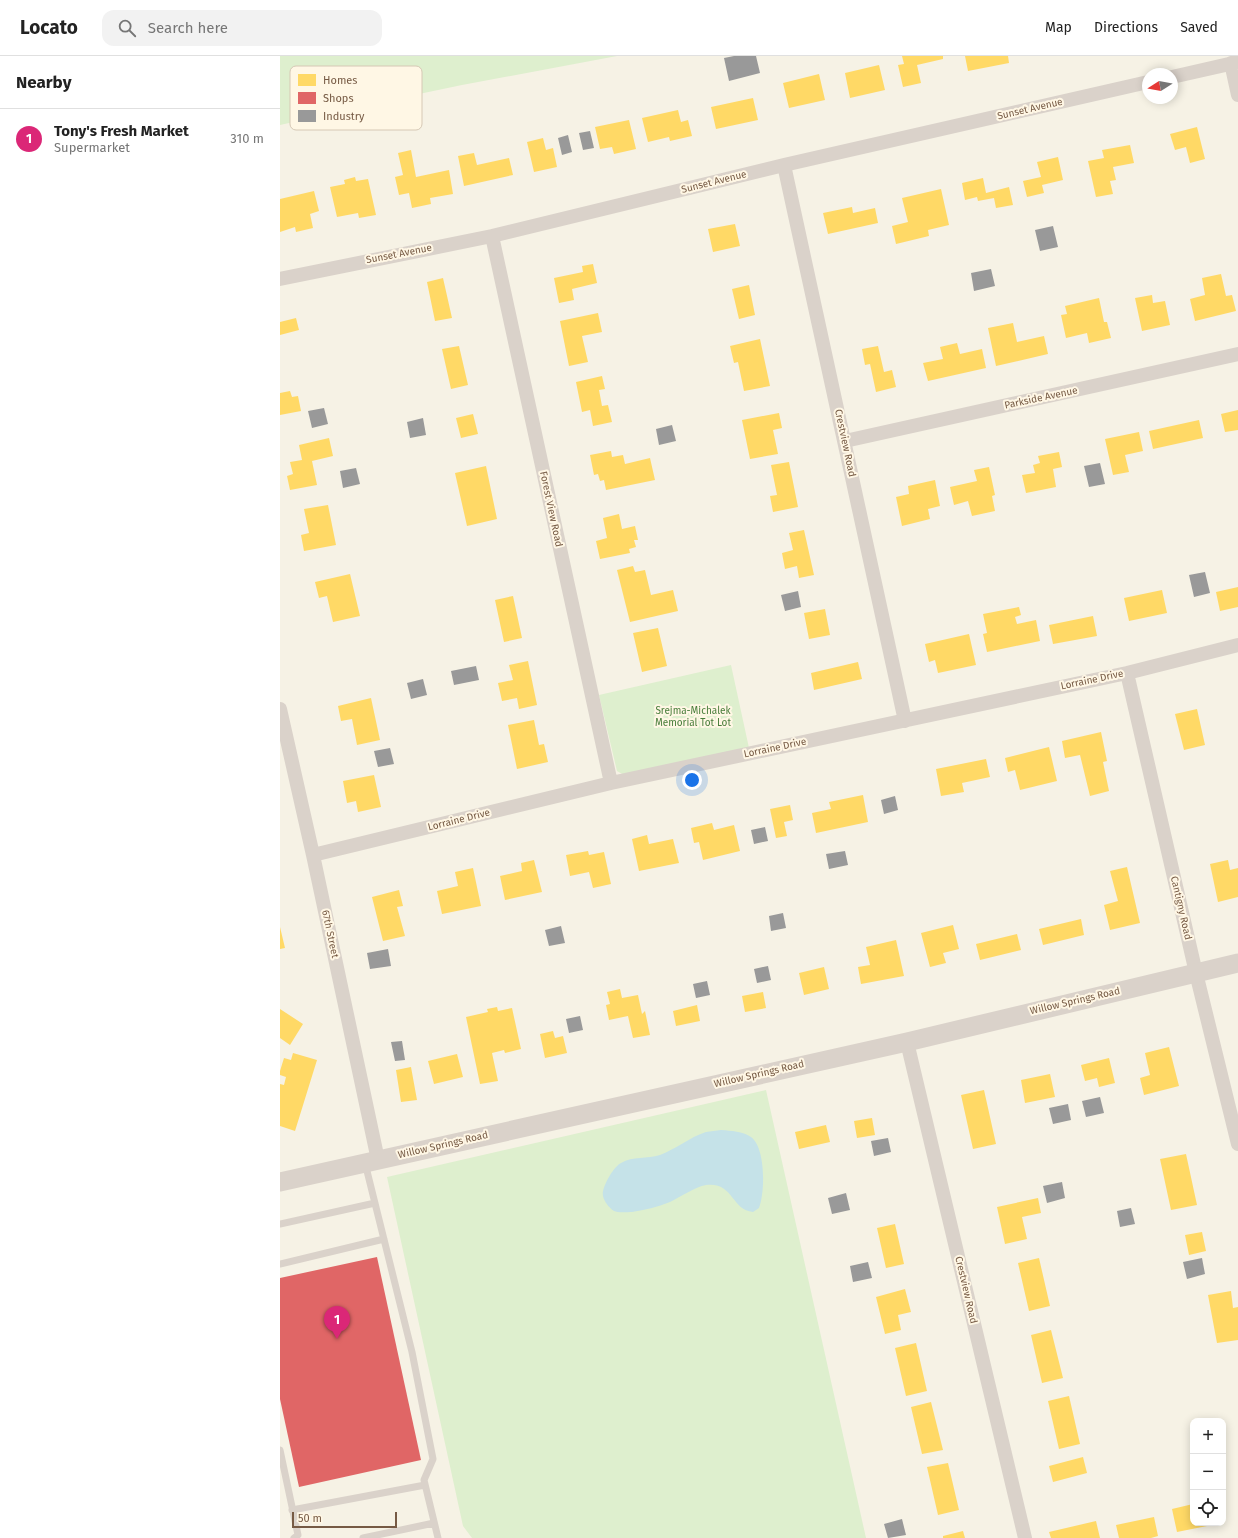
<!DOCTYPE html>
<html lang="en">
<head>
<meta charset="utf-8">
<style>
  body { margin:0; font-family:"Fira Sans",sans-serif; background:#f2f2f2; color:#222 }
  .controls { position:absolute; right:12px; bottom:12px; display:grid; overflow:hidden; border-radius:8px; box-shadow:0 2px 10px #0003 }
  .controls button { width:36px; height:36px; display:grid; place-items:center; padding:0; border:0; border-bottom:1px solid #e0e0e0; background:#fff; color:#222; font:20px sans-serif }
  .compass { position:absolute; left:862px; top:12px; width:36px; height:36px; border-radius:50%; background:#fff; box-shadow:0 2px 10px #0003; rotate:259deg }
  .scale { position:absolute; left:12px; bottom:10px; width:105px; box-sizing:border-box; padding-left:4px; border:2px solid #765a44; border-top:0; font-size:11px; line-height:14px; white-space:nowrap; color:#765a44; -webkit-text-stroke:3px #fff7e5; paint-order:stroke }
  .you { position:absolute; left:412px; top:724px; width:14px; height:14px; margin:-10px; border:3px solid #fff; border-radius:50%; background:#1a73e8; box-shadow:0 0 0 6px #1a73e833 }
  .badge { display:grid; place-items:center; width:26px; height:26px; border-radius:50%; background:#db2777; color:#fff; font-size:13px; font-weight:700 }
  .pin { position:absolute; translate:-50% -33px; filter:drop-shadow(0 1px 2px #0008) }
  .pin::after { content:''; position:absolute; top:21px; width:14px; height:12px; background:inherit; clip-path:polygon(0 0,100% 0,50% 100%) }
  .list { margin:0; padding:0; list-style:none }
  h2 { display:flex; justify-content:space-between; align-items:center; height:52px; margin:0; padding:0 16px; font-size:17px }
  h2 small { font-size:13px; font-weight:400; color:#767676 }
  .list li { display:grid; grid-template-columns:26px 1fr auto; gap:12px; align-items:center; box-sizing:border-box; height:60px; padding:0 16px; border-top:1px solid #e0e0e0 }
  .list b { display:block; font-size:15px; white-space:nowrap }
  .list p { margin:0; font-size:13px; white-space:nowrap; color:#767676 }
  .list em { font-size:13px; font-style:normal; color:#767676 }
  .icon { flex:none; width:22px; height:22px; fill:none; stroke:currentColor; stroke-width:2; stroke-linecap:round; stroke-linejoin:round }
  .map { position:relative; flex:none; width:958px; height:1482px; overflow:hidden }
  header { display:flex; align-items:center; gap:24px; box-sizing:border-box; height:56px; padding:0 20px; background:#fff; border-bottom:1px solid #e0e0e0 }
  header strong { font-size:19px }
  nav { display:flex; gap:22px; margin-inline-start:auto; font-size:14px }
  .search { width:280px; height:36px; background:#f2f2f2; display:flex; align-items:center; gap:10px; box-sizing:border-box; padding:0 14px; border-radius:12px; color:#767676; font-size:15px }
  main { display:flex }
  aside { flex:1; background:#fff }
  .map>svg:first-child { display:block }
  .green { fill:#deefce }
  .water { fill:#c5e2e8 }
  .homes { fill:#ffd966 }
  .shops { fill:#e06666 }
  .industry { fill:#999 }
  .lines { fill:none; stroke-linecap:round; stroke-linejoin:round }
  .lane { stroke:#dad2ca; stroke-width:7 }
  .street { stroke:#dad2ca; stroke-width:14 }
  .secondary { stroke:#dad2ca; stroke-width:19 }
  .labels { text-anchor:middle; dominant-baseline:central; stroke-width:4; stroke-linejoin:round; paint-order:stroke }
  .street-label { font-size:10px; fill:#765a44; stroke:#fff7e5 }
  .park-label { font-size:10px; fill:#487d3a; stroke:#fff7e5 }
  .key { fill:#fff7e5; stroke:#d6c8b5; stroke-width:1 }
  .key-label { font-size:11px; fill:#765a44 }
</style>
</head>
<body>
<header>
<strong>Locato</strong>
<div class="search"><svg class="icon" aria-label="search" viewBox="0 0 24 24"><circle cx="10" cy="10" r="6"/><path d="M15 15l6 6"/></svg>Search here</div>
<nav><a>Map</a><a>Directions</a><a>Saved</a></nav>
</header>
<main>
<aside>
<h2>Nearby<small></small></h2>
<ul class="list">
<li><span class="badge">1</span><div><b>Tony's Fresh Market</b><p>Supermarket</p></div><em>310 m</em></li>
</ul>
</aside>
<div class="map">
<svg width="958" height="1482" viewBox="0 0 958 1482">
  <rect width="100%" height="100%" fill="#f6f2e5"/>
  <path class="green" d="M0,0h337l-155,29 -43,9 -20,17 -43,9 -13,-9 -63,14z
    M451,609l18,83 -125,27 -7,-4 -18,-76z
    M486,1034l100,448h-394l-9,-12 -76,-349z"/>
  <path class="water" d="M441,1074c11,1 21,1 30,7 15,11 14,56 8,71l-6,4c-22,-2 -19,-30 -47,-27 -11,2 -26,12 -36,17 -13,5 -25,8 -38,10 -5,0 -14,1 -18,-1 -5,-3 -10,-10 -11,-15 -2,-8 11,-30 18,-33 12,-7 26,-4 39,-8 16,-6 30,-18 46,-23 5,-1 10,-1 15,-2z"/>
  <path class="homes" d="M622,0h41v3l-26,6 4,18 -18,4 -5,-22 6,-1z
    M685,0h43l1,7 -41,8z
    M599,9l6,25 -35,8 -5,-25z
    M539,18l6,26 -36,8 -6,-25z
    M473,42l5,22 -42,9 -5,-22z
    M398,54l3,12 7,-2 4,16 -22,5 -1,-4 -21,5 -6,-24z
    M349,64l7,29 -22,5 -2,-7 -12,2 -5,-22z
    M917,71l8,32 -15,4 -4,-16 -11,3 -5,-16z
    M263,82l3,12 7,-2 4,19 -23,5 -7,-30z
    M850,89l4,18 -21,4 3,13 -6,1 3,13 -17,3 -8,-36 16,-3 -2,-8z
    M131,94l5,27 33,-7 4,24 -23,4 1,6 -19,4 -3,-15 -10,2 -4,-18 8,-2 -5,-22z
    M194,97l3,12 32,-7 4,17 -49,11 -6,-30z
    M778,101l5,23 -21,5 2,8 -17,4 -4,-16 18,-4 -4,-15z
    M75,121l1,4 12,-2 8,36 -17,3 -1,-5 -21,4 -7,-30 15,-3 -1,-4z
    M703,122l3,15 23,-6 4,18 -17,3 -2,-10 -16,3 -1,-4 -12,3 -3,-17z
    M661,133l8,36 -21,5 1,6 -33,8 -4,-18 16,-4 -6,-24z
    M34,135l5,20 -9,3 3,14 -17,4 -1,-5 -15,5v-33z
    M572,151l1,6 22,-5 3,15 -50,11 -5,-21z
    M455,168l5,22 -27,6 -5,-23z
    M313,208l4,19 -25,6 2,11 -15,3 -5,-25 29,-6 -1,-6z
    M941,218l5,22 6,-1 4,16 -41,10 -5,-22 15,-4 -3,-17z
    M163,222l9,40 -17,3 -8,-39z
    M469,229l6,30 -16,4 -7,-30z
    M872,239l1,8 12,-2 5,24 -28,6 -7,-33z
    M819,242l5,24h3l4,16 -22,5 -2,-10 -21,5 -5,-23 6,-1 -2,-8z
    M318,257l4,19 -20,4 6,26 -19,4 -9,-45z
    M16,262l3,12 -19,5v-13z
    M733,267l4,19 27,-6 4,18 -52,12 -8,-38z
    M480,283l10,47 -26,5 -6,-29 -4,1 -4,-17z
    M677,287l3,11 22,-5 4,19 -58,13 -5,-18 20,-4 -3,-12z
    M179,290l9,39 -17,4 -9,-40z
    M598,290l6,26 8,-2 4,17 -20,5 -6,-28 -5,1 -3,-16z
    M322,320l3,13 -6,1 3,16 6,-1 4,17 -19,4 -3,-16 -8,2 -6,-30z
    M10,335l2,6 6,-1 3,15 -21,4v-22z
    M958,354v20l-13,2 -4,-18z
    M499,357l3,15 -9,2 5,24 -28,5 -8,-39z
    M193,358l5,20 -17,4 -5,-20z
    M919,364l4,18 -50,11 -4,-18z
    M859,376l4,19 -18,4 4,17 -16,3 -8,-36z
    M49,382l4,18 -21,5 5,24 -27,5 -3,-14 6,-2 -3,-12 12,-2 -3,-15z
    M331,395l1,6 11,-2 2,9 25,-6 5,22 -49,10 -2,-10 -4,1 -2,-7 -4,1 -4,-20z
    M779,396l3,15 -9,2 3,18 -30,6 -4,-18 13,-2 -2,-8 7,-2 -2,-7z
    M509,406l9,45 -25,5 -3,-16 7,-1 -6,-30z
    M206,410l11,53 -30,7 -12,-53z
    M709,411l6,28 -3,1 3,15 -23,5 -4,-15 -14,4 -4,-18 27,-6 -3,-11z
    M655,424l5,26 -12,3 2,10 -28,7 -6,-29 13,-3 -1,-8z
    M48,449l8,40 -32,6 -3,-16 8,-2 -5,-24z
    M339,458l3,15 13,-3 3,14h-4l2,7 -7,2 1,4 -30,6 -4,-18 11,-3 -4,-20z
    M524,474l10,45 -15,3 -2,-12 -12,3 -3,-16 11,-3 -4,-17z
    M353,510l2,6 10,-2 6,25 22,-5 5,21 -48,11 -13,-52z
    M70,518l10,42 -27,6 -6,-26 -8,2 -4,-16z
    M958,531v20l-18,4 -4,-19z
    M882,534l5,23 -38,8 -5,-23z
    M233,540l9,42 -18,4 -9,-42z
    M739,551l2,8 -6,2 2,7 19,-4 4,21 -53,11 -4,-18 4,-1 -4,-19z
    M545,553l5,26 -21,4 -5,-26z
    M813,560l4,20 -44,8 -4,-19z
    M378,572l9,38 -25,6 -9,-39z
    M689,578l7,31 -38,8 -3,-13 -6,2 -4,-18z
    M248,605l9,44 -18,4 -2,-11 -15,3 -4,-18 15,-3 -4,-15z
    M578,606l4,17 -48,11 -3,-17z
    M91,642l9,42 -23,5 -5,-26 -11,2 -3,-15z
    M917,653l8,36 -21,5 -9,-36z
    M254,664l5,25 5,-1 4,18 -31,7 -9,-44z
    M821,676l6,29 -4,1 6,29 -19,5 -10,-41 -15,3 -3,-17z
    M769,691l8,34 -37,9 -5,-20 -7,2 -3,-14z
    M706,703l4,18 -28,6 2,9 -23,4 -5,-27z
    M94,719l7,32 -23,5 -2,-11 -9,2 -4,-22z
    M583,739l5,27 -52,11 -4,-20 19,-4 -2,-7z
    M510,749l3,15 -9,2 3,14 -11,2 -6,-29z
    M432,767l2,7 20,-5 6,26 -37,9 -4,-18 -5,1 -3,-15z
    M367,779l2,9 24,-5 6,24 -40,8 -7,-32z
    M308,795l1,4 15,-3 7,32 -18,4 -4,-16 -19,4 -4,-21z
    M254,804l8,32 -37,8 -5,-24 22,-5 -1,-8z
    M948,804l2,10 8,-2v29l-20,5 -8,-38z
    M847,811l13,56 -30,7 -6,-25 14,-4 -8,-30z
    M193,812l8,38 -39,8 -5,-23 21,-5 -3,-14z
    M119,834l4,16 -6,1 8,29 -22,5 -11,-44z
    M801,863l3,16 -41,10 -4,-16z
    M673,869l6,24 -16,4 3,10 -16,4 -9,-34z
    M0,871l5,21 -5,1z
    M737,878l4,16 -41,10 -4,-16z
    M616,884l8,36 -43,8 -3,-17 12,-2 -4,-18z
    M544,911l5,22 -25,6 -5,-22z
    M340,933l2,9 16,-3 4,19 3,-3 5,24 -17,3 -5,-22 -19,4 -3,-15 4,-1 -3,-12z
    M483,936l3,16 -21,4 -3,-16z
    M417,949l3,16 -24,5 -3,-15z
    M217,951l1,4 14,-3 9,41 -16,4 -1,-3 -12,3 6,28 -18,3 -14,-67 22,-5 -1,-3z
    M0,953l23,15 -13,21 -10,-7z
    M273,975l2,7 8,-2 4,17 -22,5 -5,-24z
    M889,991l10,39 -35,9 -4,-17 10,-3 -5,-22z
    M13,997l24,7 -22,71 -15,-5v-42l4,1 2,-8 -6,-2v-4l4,-13 7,2z
    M177,998l6,23 -29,7 -6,-23z
    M829,1002l6,25 -16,4 -2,-9 -12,3 -4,-16z
    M131,1011l6,33 -16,2 -5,-32z
    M770,1018l5,23 -30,6 -4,-23z
    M704,1034l12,54 -23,5 -12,-54z
    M592,1062l3,17 -18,3 -3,-17z
    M546,1069l4,17 -31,7 -4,-17z
    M906,1098l11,51 -26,5 -11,-51z
    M758,1142l3,15 -19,4 5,22 -22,5 -8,-37z
    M615,1168l9,40 -18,4 -9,-40z
    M922,1176l4,19 -17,4 -4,-20z
    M759,1202l11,48 -21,5 -11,-48z
    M625,1233l6,23 -13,3 3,15 -16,4 -9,-37z
    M951,1235l2,17 5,-1v33l-21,3 -9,-48z
    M771,1274l12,48 -21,5 -11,-48z
    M636,1287l11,48 -21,5 -11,-48z
    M789,1340l11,48 -21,5 -11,-48z
    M651,1346l12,48 -21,4 -11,-47z
    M803,1401l4,16 -34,9 -4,-16z
    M668,1407l11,47 -21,5 -11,-48z
    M913,1448v19l24,1 -40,8 -5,-23z
    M874,1461l4,19 -7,2h-32l-3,-13z
    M816,1465l4,17h-49l-2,-6z
    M683,1475l2,7h-22v-2z"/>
  <path class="shops" d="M97,1201l44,203 -122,27 -19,-88v-121z"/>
  <path class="industry" d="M454,0h22l4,17 -31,8 -5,-23z
    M310,75l4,17 -11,2 -4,-17z
    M288,79l4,17 -10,3 -4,-17z
    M773,170l5,21 -18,4 -5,-21z
    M711,213l4,17 -21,5 -3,-18z
    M44,352l4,16 -16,4 -4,-17z
    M143,362l3,17 -16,3 -3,-16z
    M392,369l4,16 -17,4 -3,-16z
    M820,407l5,21 -16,3 -5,-21z
    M76,412l4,16 -17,4 -3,-17z
    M925,516l5,21 -16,4 -5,-22z
    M518,535l3,16 -16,4 -4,-16z
    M196,610l3,14 -25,5 -3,-14z
    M143,623l4,16 -16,4 -4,-16z
    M110,692l4,16 -16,3 -4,-16z
    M615,740l3,14 -14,4 -3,-14z
    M485,771l3,14 -14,3 -3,-14z
    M565,795l3,14 -19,4 -3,-15z
    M503,857l3,15 -15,3 -2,-15z
    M281,870l4,17 -16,3 -4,-16z
    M108,893l3,17 -21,3 -3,-16z
    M488,910l3,14 -14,3 -3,-14z
    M427,925l3,14 -14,3 -3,-14z
    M300,960l3,14 -14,3 -3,-14z
    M122,985l3,19 -10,1 -4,-19z
    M820,1041l4,16 -18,4 -4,-16z
    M788,1048l3,16 -18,4 -4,-16z
    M608,1082l3,14 -17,4 -3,-15z
    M782,1126l3,16 -18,5 -4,-17z
    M566,1137l4,17 -18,4 -4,-16z
    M851,1152l4,16 -15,3 -3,-16z
    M922,1202l3,16 -18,5 -4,-17z
    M588,1206l4,16 -19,4 -3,-16z
    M622,1463l4,16 -18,3 -4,-14z"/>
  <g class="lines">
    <path class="lane" d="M85,1107l47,189 21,107 -9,21 14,58
      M0,1168l95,-21
      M0,1208l104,-25
      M0,1394l18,85 -4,3
      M12,1454l133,-25
      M83,1482l71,-15"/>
    <path class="street" d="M951,7l7,32
      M892,21l66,-15
      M504,109l121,556
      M212,180l119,547
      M0,223l212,-43 292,-71 364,-83
      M565,385l393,-87
      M847,617l69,300 42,171
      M0,653l33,146 65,305
      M33,799l298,-72 516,-110 111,-28
      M627,986l118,496"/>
    <path class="secondary" d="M0,1126l627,-140 331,-79"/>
  </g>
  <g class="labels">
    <g class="street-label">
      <text transform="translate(750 53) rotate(-13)">Sunset Avenue</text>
      <text transform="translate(434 126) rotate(-14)">Sunset Avenue</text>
      <text transform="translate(119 198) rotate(-11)">Sunset Avenue</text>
      <text transform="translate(761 342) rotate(-12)">Parkside Avenue</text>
      <text transform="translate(565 387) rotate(78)">Crestview Road</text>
      <text transform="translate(271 453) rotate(78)">Forest View Road</text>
      <text transform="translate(812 624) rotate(-12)">Lorraine Drive</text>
      <text transform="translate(495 692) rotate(-12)">Lorraine Drive</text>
      <text transform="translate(179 764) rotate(-14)">Lorraine Drive</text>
      <text transform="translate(901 852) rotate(77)">Cantigny Road</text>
      <text transform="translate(50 878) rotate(78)">67th Street</text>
      <text transform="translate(795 945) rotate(-13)">Willow Springs Road</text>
      <text transform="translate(479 1018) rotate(-13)">Willow Springs Road</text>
      <text transform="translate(163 1089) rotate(-13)">Willow Springs Road</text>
      <text transform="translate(686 1234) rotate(77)">Crestview Road</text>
    </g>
    <g class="park-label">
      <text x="413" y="655">Srejma-Michalek<tspan x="413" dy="12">Memorial Tot Lot</tspan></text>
    </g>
  </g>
  <rect x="10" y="10" width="132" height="64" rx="6" class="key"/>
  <rect x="18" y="18" width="18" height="12" fill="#ffd966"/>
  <rect x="18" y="36" width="18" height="12" fill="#e06666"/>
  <rect x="18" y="54" width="18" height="12" fill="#999"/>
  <g class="key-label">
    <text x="43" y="28">Homes</text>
    <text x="43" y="46">Shops</text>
    <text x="43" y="64">Industry</text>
  </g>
</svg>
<div class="controls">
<button>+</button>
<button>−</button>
<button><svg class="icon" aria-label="locate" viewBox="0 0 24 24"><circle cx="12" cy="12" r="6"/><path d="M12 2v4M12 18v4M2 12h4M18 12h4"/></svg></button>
</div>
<svg class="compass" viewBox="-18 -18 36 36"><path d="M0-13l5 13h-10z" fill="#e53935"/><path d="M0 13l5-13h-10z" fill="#767676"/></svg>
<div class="scale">50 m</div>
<div class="you"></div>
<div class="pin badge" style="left:57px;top:1283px">1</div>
</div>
</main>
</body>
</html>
